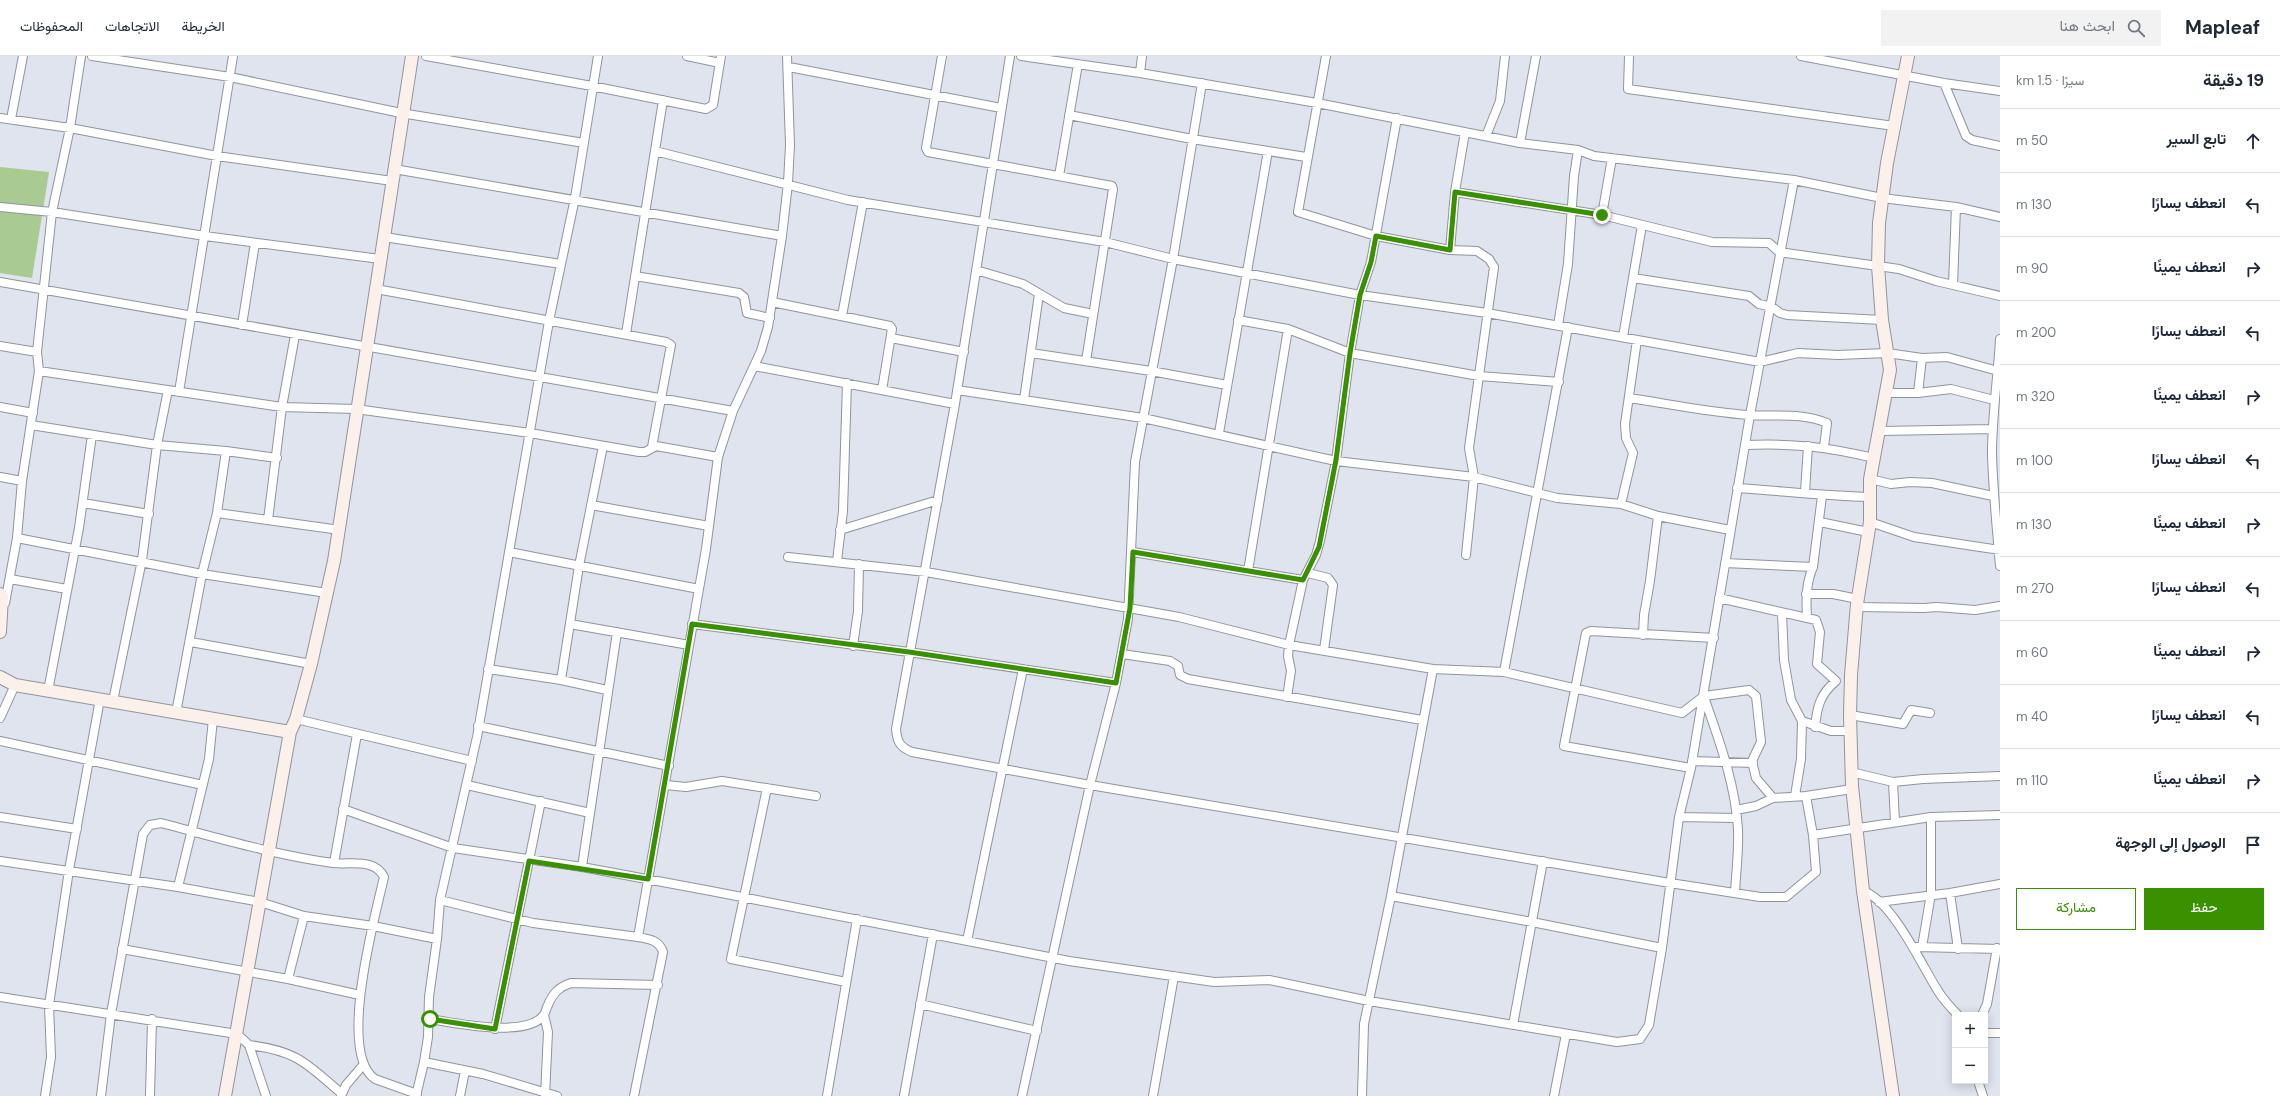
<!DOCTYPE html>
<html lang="ar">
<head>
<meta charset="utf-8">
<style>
  body { margin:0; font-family:"DM Sans",Vazirmatn,sans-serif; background:#f2f2f3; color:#1f2937; direction:rtl }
  .controls { position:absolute; right:12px; bottom:12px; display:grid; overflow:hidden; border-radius:0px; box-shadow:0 2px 10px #0003 }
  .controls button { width:36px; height:36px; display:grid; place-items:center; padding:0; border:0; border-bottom:1px solid #e0e1e3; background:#fff; color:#1f2937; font:20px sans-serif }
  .stop { position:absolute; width:12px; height:12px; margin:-9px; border:3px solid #399100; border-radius:50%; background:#fff }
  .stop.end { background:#399100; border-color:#fff; box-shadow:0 1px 4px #0008 }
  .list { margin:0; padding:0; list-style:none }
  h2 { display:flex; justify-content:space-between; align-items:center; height:52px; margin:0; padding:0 16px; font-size:17px }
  h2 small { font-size:13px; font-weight:400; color:#747a83 }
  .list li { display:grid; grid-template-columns:26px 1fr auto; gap:12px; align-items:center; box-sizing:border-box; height:64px; padding:0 16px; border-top:1px solid #e0e1e3 }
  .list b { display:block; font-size:15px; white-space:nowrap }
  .list em { font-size:13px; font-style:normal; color:#747a83 }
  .actions { display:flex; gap:8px; padding:12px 16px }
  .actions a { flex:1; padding:9px 0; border:1px solid #399100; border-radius:0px; text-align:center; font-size:14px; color:#399100 }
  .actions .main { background:#399100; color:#fff }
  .icon { flex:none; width:22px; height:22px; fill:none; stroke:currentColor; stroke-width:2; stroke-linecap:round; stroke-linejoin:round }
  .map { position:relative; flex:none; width:2000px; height:1040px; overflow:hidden; direction:ltr }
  header { display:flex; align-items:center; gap:24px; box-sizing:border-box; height:56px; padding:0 20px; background:#fff; border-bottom:1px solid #e0e1e3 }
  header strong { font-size:19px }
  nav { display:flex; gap:22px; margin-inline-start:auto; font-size:14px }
  .search { width:280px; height:36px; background:#f2f2f3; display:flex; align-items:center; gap:10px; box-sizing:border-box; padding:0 14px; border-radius:0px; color:#747a83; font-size:15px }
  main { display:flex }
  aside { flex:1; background:#fff }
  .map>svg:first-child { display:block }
  .green { fill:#a9ca91 }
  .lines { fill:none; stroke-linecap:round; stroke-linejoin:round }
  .street-casing { stroke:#90949e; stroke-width:10 }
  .secondary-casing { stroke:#90949e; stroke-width:14 }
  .street { stroke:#fff; stroke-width:8 }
  .secondary { stroke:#fcf0ea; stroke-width:12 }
  .route { stroke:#399100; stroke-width:5 }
</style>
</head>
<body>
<header>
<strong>Mapleaf</strong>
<div class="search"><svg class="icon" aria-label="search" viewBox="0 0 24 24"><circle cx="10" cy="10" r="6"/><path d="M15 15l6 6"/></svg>ابحث هنا</div>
<nav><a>الخريطة</a><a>الاتجاهات</a><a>المحفوظات</a></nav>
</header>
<main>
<aside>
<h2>19 دقيقة<small>سيرًا · 1.5 km</small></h2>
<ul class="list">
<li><svg class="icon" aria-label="ahead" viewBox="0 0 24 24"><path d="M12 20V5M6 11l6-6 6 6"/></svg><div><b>تابع السير</b></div><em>50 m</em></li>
<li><svg class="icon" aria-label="left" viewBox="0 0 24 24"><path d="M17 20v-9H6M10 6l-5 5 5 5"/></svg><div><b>انعطف يسارًا</b></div><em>130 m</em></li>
<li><svg class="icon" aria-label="right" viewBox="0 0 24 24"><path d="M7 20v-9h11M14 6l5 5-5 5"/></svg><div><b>انعطف يمينًا</b></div><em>90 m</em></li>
<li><svg class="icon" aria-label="left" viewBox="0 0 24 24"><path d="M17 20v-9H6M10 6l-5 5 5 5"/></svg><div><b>انعطف يسارًا</b></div><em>200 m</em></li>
<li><svg class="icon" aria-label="right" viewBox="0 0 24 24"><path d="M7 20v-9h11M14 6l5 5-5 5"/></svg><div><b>انعطف يمينًا</b></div><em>320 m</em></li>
<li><svg class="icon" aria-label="left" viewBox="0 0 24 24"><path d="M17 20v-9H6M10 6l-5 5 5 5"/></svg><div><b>انعطف يسارًا</b></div><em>100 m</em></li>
<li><svg class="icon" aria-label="right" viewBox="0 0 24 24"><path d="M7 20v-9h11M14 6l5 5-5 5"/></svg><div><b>انعطف يمينًا</b></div><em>130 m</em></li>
<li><svg class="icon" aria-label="left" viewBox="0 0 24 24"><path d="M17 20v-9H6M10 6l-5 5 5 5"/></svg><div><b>انعطف يسارًا</b></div><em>270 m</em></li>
<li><svg class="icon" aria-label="right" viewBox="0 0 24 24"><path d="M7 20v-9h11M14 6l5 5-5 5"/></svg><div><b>انعطف يمينًا</b></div><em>60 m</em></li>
<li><svg class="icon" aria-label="left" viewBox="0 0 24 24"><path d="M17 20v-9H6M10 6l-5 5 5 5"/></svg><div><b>انعطف يسارًا</b></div><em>40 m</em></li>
<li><svg class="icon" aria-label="right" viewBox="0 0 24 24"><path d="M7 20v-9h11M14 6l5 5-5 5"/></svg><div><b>انعطف يمينًا</b></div><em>110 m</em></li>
<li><svg class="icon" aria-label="arrive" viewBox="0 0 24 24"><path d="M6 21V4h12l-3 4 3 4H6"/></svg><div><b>الوصول إلى الوجهة</b></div></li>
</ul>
<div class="actions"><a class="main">حفظ</a><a>مشاركة</a></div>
</aside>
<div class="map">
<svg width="2000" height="1040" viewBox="0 0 2000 1040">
  <rect width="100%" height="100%" fill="#dfe4ee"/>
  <path class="green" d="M0,111l49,5 -17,106 -32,-5z"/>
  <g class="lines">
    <defs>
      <path id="street" d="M92,0l138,21 171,36 183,30
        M426,0l166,30 114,23 7,-4 8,-49
        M687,0l33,7
        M942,0l-16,92 2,4 184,34 1,3 -27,172
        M1010,0l-55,348 -59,325c1,13 4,18 16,23l178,33 580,98 90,14h26l30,-25 -3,-37 -7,-39
        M1021,0l119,17 177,30 203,40 58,7 16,6 200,24 88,18 74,9 44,10
        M1326,0l-28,156 78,24 74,14 27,1 12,8 5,8 -25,181 5,29 -8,78
        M1629,0l-1,33 266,37
        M1801,0l143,27 56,8
        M789,11l212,41
        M1140,17l2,-17
        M1944,27l22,53 6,4 28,6
        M1069,59l123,24 114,18
        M0,62l70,10 147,28 175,25
        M11,63l12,-63
        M1486,80l14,-35 5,-45
        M1520,87l16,-87
        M655,95l193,49 257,42 68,17 187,36 127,18 273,49 38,-9 40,2 49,-2 35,5 25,-1 51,14
        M394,113l388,67
        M1059,120l19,-112
        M1455,136l147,23 110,27 57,1 10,9 120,17 37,12 64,15
        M0,151l52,5 153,24 175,23
        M1602,159l10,-57
        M384,181l177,27
        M1450,194l5,-58 10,-60
        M976,214l47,14 41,24 29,6
        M635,220l104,17 5,4 3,16 23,5
        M1633,222l116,18 10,8 13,3 8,6 7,2 95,5
        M0,226l733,129
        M1953,229l3,-78
        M376,233l290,53 5,3 -19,102
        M772,246l118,24 2,3 -10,61
        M842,260l21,-114
        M1238,264l50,9 62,24 129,23 80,6
        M242,269l13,-82
        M1558,269l10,-61 6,-88 4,-26
        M626,278l37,-234
        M1623,281l19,-112
        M891,282l73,14
        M2000,283c-2,38 -8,76 -8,115 1,38 5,75 8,112
        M0,290l37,6
        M1031,297l120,18 76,14
        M754,310l201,38
        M39,315l243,36 74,2 174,24 109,19h6l11,-6 62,11
        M957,334l186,28 193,43 138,16 83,21 64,6 37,12 72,14
        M179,336l54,-336
        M1886,337h32l33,-4 43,11
        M1918,337l4,-35
        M1629,342c40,6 79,14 119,17 27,2 53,-3 79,8l-3,24
        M1024,344l15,-106
        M0,351l33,6
        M31,369l126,20 69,6 -9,62 -15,61 -26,139
        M1880,375l113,-2
        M1219,377l49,-282
        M1745,389c49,-2 82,2 129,13
        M226,395l51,7
        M0,421l22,4
        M1870,423l21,5 19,-2 22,1 61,13
        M1737,432c45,3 89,8 133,9
        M1805,436l3,-46
        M83,447l66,11
        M1621,448l12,-51 -7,-15 -1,-14 12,-84
        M591,449l118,21
        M217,457l123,17
        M268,464l14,-113 13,-72
        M1820,466l48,10
        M1870,466l44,15 86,13
        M840,474l98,-30
        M17,482l185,36 125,19
        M509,496l190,37
        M1133,496l170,28
        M788,501l138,15 253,45 110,28 144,24 71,3 178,41 22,-17 45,-6 7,6 5,46 -9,19 4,17 17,20
        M837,505l6,-50 4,-128
        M1725,507l88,4
        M1248,515l40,-242
        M1308,517l20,5 5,7 -9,65
        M10,523l57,10
        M1806,538h27l25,5
        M1719,542l97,22 4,12 -3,32 19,17c-16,13 -19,26 -21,46
        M5,547l12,-65 5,-57 17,-110 -2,-19 15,-140 18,-84 11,-72
        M1857,551l67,1 13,-1 38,3 25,-4
        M1782,557l2,47 7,40 11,21 -1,38 -6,37
        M1807,561c-1,-18 -1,-34 6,-50l9,-71
        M570,568l119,21
        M692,568l217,28 207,31
        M1643,579l1,-20 6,-34 8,-65
        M191,586l120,22
        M853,590l5,-35 1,-47
        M1122,598l48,7 8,5 2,9 8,4 234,41
        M488,613l73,11 46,10
        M1504,616l64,-345
        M561,624l18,-114 24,-120
        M48,635l31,-163 13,-93
        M1287,641l4,-26 -3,-15 1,-11 14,-65 13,-25 4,-14 16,-80 14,-108 10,-58 11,-33 26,-144
        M1704,641c15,43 31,85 34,132 1,21 -2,43 -3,64
        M113,645l29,-141 15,-115 11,-55
        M1850,659l53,9 8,-14 19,3
        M0,662l15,-33
        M296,663l176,42
        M1802,665l29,10h19
        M478,670l191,40
        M0,685l203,44
        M1692,705l61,2
        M1691,712l-127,-22 22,-113 5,-2 123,7
        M1851,716l42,10 30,-3 77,-3
        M1893,726l2,40
        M467,729l123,28
        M665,729l21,2 36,-6 94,15
        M767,732l-36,171 115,23
        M343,753l110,39 129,19 129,24 358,70 145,21 55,-2 100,21 248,41 23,-3 9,-14 13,-77 17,-131 12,-49 59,-353 44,-235
        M1736,754l20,-4 17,-8 33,-2 46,-7
        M0,761l77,12
        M1679,761l57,1
        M1813,779l118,-18 69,-2
        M0,805l178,26 82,15 44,14 69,10 64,13
        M334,807l23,-129
        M582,811l35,-235
        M178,831l31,-128 4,-40
        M1863,835c29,9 59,75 75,100 5,8 13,17 20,24
        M1950,837l8,56
        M1391,840l141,26 130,26
        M440,844l93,23 105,14c11,2 21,3 25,15l-29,144
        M1879,846l71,-9 50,-9
        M638,881l68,-388 12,-92 15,-46 28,-60 7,-24 14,-91 6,-53 2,-38 -3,-89
        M967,885l56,-272
        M1917,891l83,2
        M1922,891l9,-53v-77
        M122,893l166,30 72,16
        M288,923l16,-63
        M0,941l237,37 12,11 17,51
        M920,948l117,27
        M544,959l4,17 -3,64
        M1982,959l5,-11 10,-56
        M430,963c24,4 95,19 113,-3 3,-3 3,-8 5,-11 5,-12 11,-18 23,-22l87,2
        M1513,969l30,-164
        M495,973l46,-228
        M1985,977h15
        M249,989c48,6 57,18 92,48
        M424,1006l59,12 74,22
        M1978,1025l5,15
        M45,1040l6,-39 -2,-52 20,-135 31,-171
        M101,1040l10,-82 32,-180 7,-9 11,-2c57,15 114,32 172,40 18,2 42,-5 51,14 -9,40 -47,176 -9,202l42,15
        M150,1040l2,-77
        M341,1040l5,-11 18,-21
        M416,1040l8,-34 4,-25 1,-40 8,-58 3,-39 37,-163 72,-416 26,-123 23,-142
        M460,1040l5,-25
        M827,1040l30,-177
        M904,1040l29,-162
        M1022,1040l68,-311 26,-102 12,-64 7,-157 38,-203 29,-176
        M1153,1040l21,-120
        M1362,1040l2,-72 27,-128 42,-227
        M1554,1040l12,-62"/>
      <path id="secondary" d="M0,538l2,2 -2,36
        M0,621l15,8 275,47
        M225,1040l65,-364 6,-13 15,-55 23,-103 78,-505
        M1893,1040l-30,-205 -11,-105 -2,-71 1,-40 6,-71 13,-82v-43l20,-109 -8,-50 -4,-54 1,-43 8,-60 21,-107"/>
    </defs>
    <use href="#street" class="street-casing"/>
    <use href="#secondary" class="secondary-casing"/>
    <use href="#street" class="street"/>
    <use href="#secondary" class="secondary"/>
  </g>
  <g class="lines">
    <path class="route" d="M430,963l65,10 34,-168 119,18 44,-255 217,28 207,31 14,-75 3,-56 170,28 16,-33 17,-87 14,-107 10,-58 11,-33 5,-26 74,14 5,-58 147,23"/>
  </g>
</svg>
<div class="controls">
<button>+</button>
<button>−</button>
</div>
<div class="stop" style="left:430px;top:963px"></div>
<div class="stop end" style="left:1602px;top:159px"></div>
</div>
</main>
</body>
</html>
